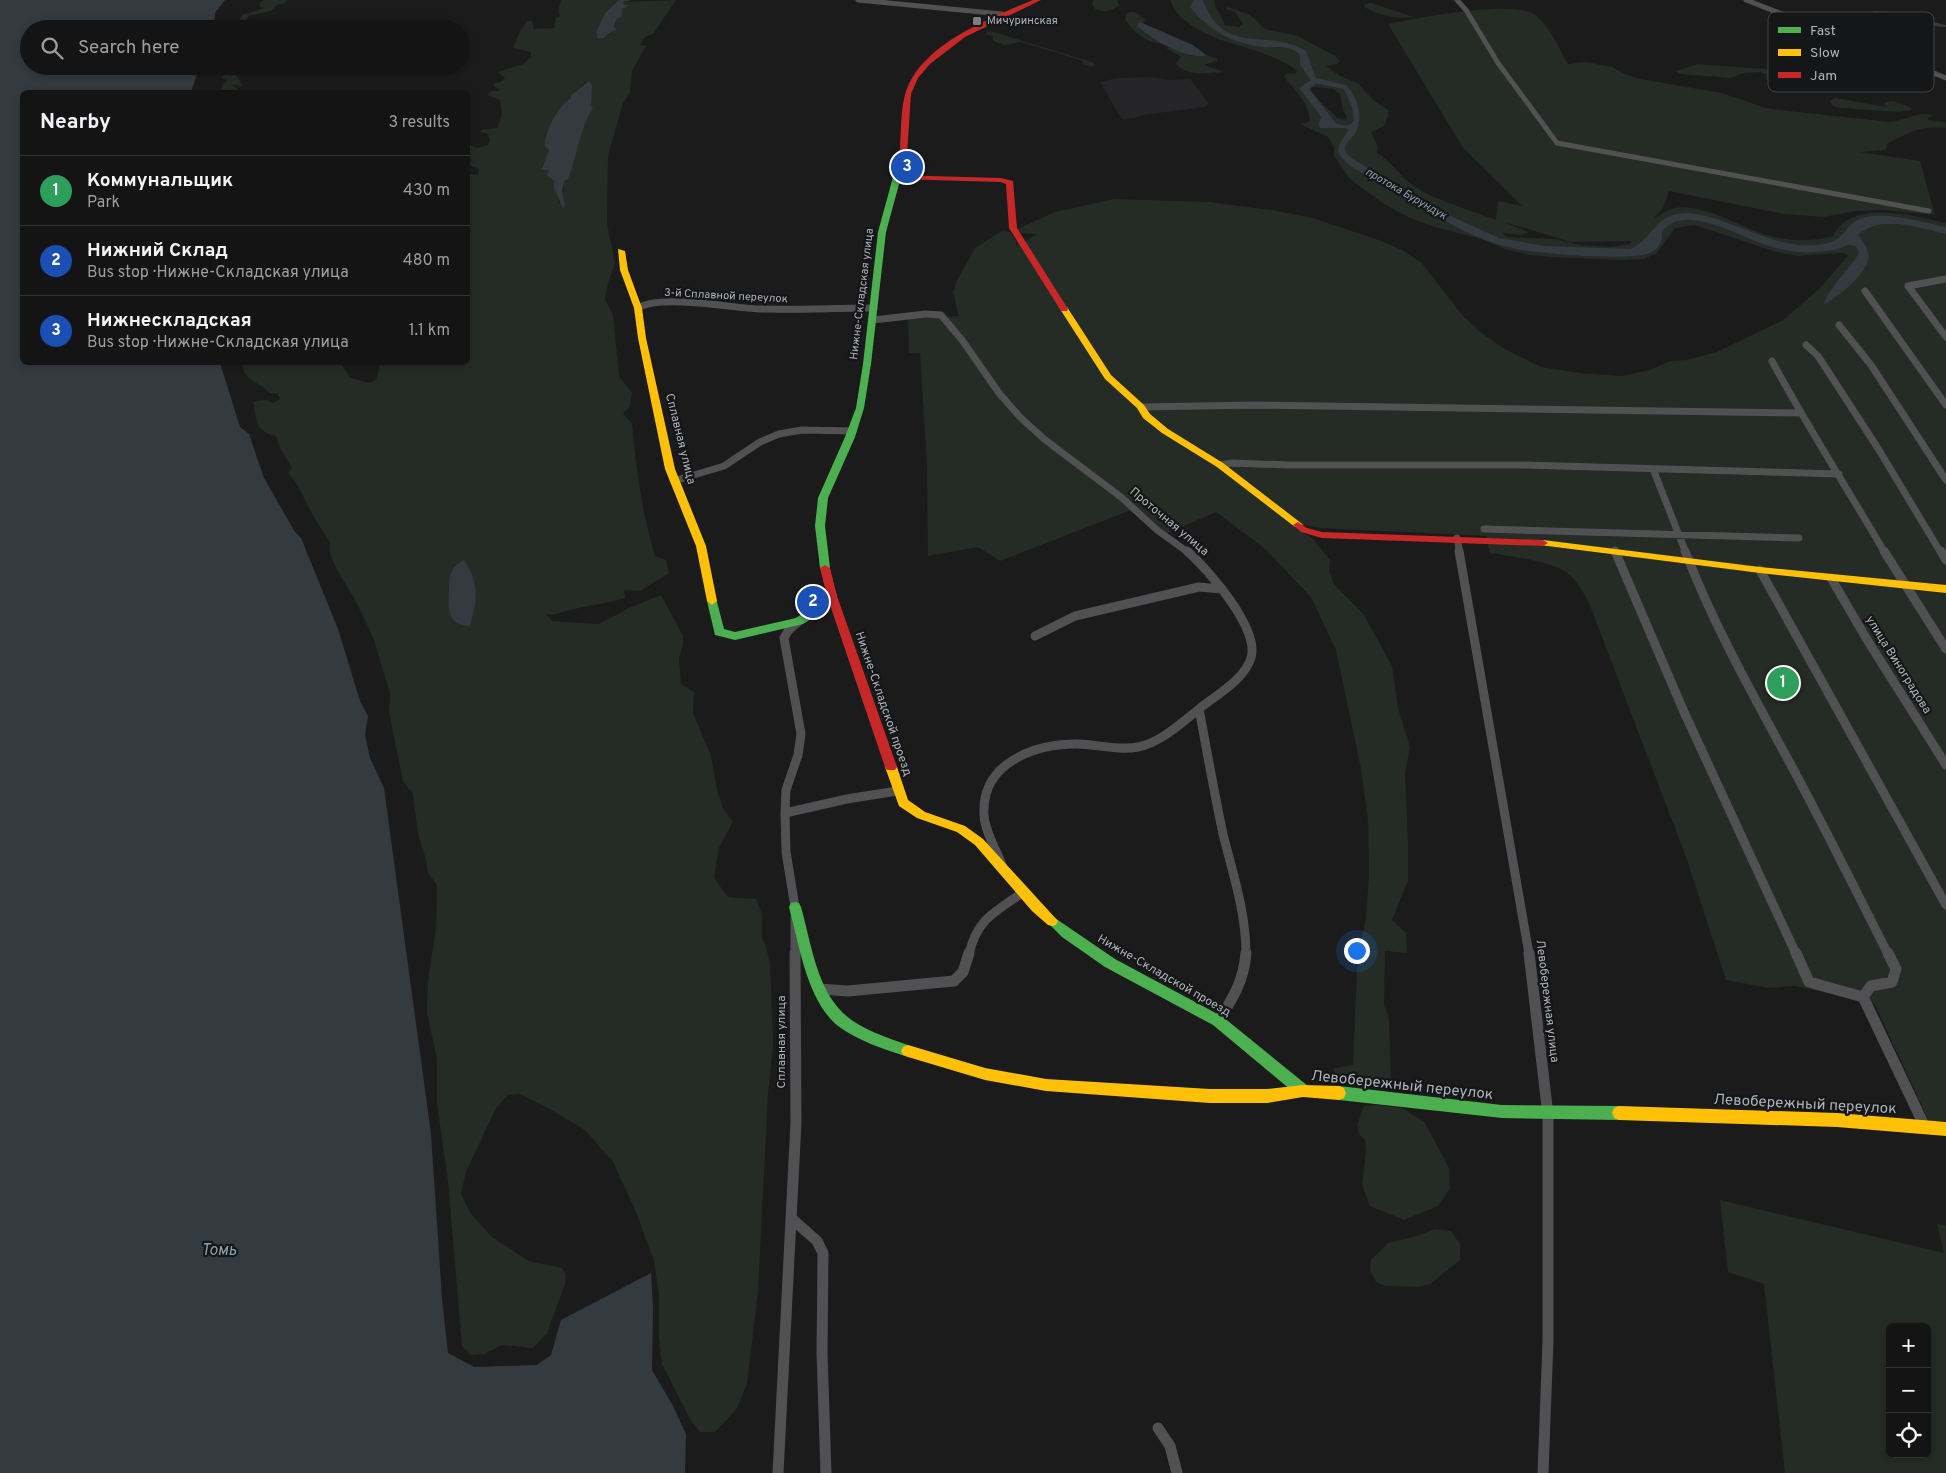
<!DOCTYPE html>
<html lang="en">
<head>
<meta charset="utf-8">
<style>
  body { margin:0; font-family:Overpass,sans-serif; background:#1d1d1d; color:#f1f3f6 }
  .controls { position:absolute; right:15px; bottom:15px; display:grid; overflow:hidden; border-radius:8px; box-shadow:0 2px 8px #0003 }
  .controls button { width:45px; height:45px; display:grid; place-items:center; padding:0; border:0; border-bottom:1px solid #333334; background:#141414; color:#f1f3f6; font:25px sans-serif }
  .you { position:absolute; left:1356px; top:950px; width:18px; height:18px; margin:-12px; border:4px solid #fff; border-radius:50%; background:#1a73e8; box-shadow:0 0 0 8px #1a73e833 }
  .badge { display:grid; place-items:center; width:32px; height:32px; border-radius:50%; background:#7b7e82; color:#fff; font-size:16px; font-weight:700 }
  .pin { position:absolute; translate:-50% -50%; border:2px solid #fff; box-shadow:0 1px 5px #0006 }
  .list { margin:0; padding:0; list-style:none }
  h2 { display:flex; justify-content:space-between; align-items:center; height:65px; margin:0; padding:0 20px; font-size:21px }
  h2 small { font-size:16px; font-weight:400; color:#9d9ea0 }
  .list li { display:grid; grid-template-columns:32px 1fr auto; gap:15px; align-items:center; box-sizing:border-box; height:70px; padding:0 20px; border-top:1px solid #333334 }
  .list b { display:block; font-size:19px; white-space:nowrap }
  .list p { margin:0; font-size:16px; white-space:nowrap; color:#9d9ea0 }
  .list em { font-size:16px; font-style:normal; color:#9d9ea0 }
  .icon { flex:none; width:28px; height:28px; fill:none; stroke:currentColor; stroke-width:2; stroke-linecap:round; stroke-linejoin:round }
  .map { position:relative; flex:none; width:1946px; height:1473px; overflow:hidden }
  .search { position:absolute; background:#141414; box-shadow:0 2px 8px #0003; left:20px; top:20px; width:450px; height:55px; display:flex; align-items:center; gap:12px; box-sizing:border-box; padding:0 18px; border-radius:28px; color:#9d9ea0; font-size:19px }
  .panel { position:absolute; background:#141414; box-shadow:0 2px 8px #0003; left:20px; top:90px; width:450px; height:275px; border-radius:8px }
  .map>svg:first-child { display:block }
  .built { fill:#252527 }
  .green { fill:#252b25; fill-rule:evenodd }
  .water { fill:#343b40 }
  .lines { fill:none; stroke-linecap:round; stroke-linejoin:round }
  .river { fill:#343b40; fill-rule:evenodd }
  .street-far3 { stroke:#515154; stroke-width:5 }
  .street-far2 { stroke:#515154; stroke-width:7 }
  .street-far1 { stroke:#515154; stroke-width:9 }
  .street { stroke:#515154; stroke-width:11 }
  .fast { fill:#4caf50; fill-rule:evenodd }
  .slow { fill:#ffc107; fill-rule:evenodd }
  .jam { fill:#c62828; fill-rule:evenodd }
  .poi-dot { fill:#7b7e82; stroke:#151617; stroke-width:2 }
  .labels { text-anchor:middle; dominant-baseline:central; stroke-width:4.5; stroke-linejoin:round; paint-order:stroke }
  .far-poi-label { font-size:11px; fill:#afb3ba; stroke:#151617; text-anchor:start }
  .far-water-label { font-size:11px; font-style:italic; fill:#8aa1b1; stroke:#151617 }
  .far-street-label { font-size:11px; fill:#afb3ba; stroke:#151617 }
  .street-label { font-size:12px; fill:#afb3ba; stroke:#151617 }
  .near-street-label { font-size:15px; fill:#afb3ba; stroke:#151617 }
  .near-water-label { font-size:16px; font-style:italic; fill:#8aa1b1; stroke:#151617 }
  .key { fill:#151617; stroke:#434548; stroke-width:1 }
  .key-label { font-size:14px; fill:#afb3ba }
</style>
</head>
<body>
<div class="map">
<svg width="1946" height="1473" viewBox="0 0 1946 1473">
  <rect width="100%" height="100%" fill="#1b1b1b"/>
  <path class="built" d="M1151,77l18,3 21,-1 19,25 -4,3 -63,8 -6,3 -12,1 -3,-1 -21,-36 17,-4z"/>
  <path class="green" d="M264,0h23l-3,4 -7,1 -6,6 -22,5 -6,8 1,5h-5l-2,-4 5,-10 22,-7 -4,-1 -1,-4z
    M561,0h58l-14,13 -9,19 10,3 6,-2 4,-13 6,-4v-7l7,-3 -6,-2v-2l53,-2 -23,34 -7,2 -6,9 6,1 -14,25 -2,22 -7,10 -15,53 -1,67 8,41 -7,19 -3,17 8,14 6,62 13,17 -2,13 -7,8 9,9c4,46 10,89 23,133l11,4 3,13 -29,18 -16,-1 1,8c-17,5 -33,7 -50,11 -13,2 -17,7 -29,5l6,7 47,3 30,-16 32,-13 22,41v9l-4,13 2,26 13,8 -1,21 18,43 6,34 6,18 10,14 -14,26 -5,30 14,19 28,2 6,15v24l4,8 4,18 3,80 -5,50 -10,198 -11,92 -11,26 -21,22h-15l-10,-13 -28,-55 -3,-24v-45l-5,-34 -18,-49 -23,-50 -28,-32 -37,-22 -28,-14 -12,1 -12,13 -30,64 -5,22 10,20 21,23 37,24 33,7 4,7 -1,9 -18,49 -14,15 -31,-3 -18,9 -13,1 -9,-9 -14,-165 -11,-77v-45l-10,-46 1,-33 8,-51 1,-44 -9,-12 -2,-13 -8,-26 -5,-40 -10,-13 -14,-69 1,-19 -17,-56 -19,-39 -17,-28 -7,-16v-11l-19,-31 -13,-26 -10,-14 4,-4 -12,-20 -4,-12c-20,-4 -21,-17 -22,-35l13,-1 6,3 7,-4 -2,-6h-8c-13,-13 -25,-10 -28,-30h99l9,15 20,5 7,-4 3,-16 88,-1v-188l10,1 1,-7 -11,-2 3,-6 -3,-2v-14l9,4 11,-3 2,-4 -2,-7 -7,-2v-2l16,-2 5,-13 -2,-15 -13,-5 5,-4h7v-2l-5,-2 1,-4 6,-1 4,-4 -7,-6 25,-8 8,-7v-5l-18,-4 7,-17 7,-10h5l2,8 20,-1 2,-10 4,-2 -2,-6zM586,82l3,23 3,3c-12,22 -15,47 -24,70l-4,2 -1,14 -4,10c-2,-12 -5,-23 -10,-34l-8,-1 8,-19 -4,-14 7,-15 19,-23v-3z
    M1094,0h23l2,6c-9,5 -13,7 -24,3l-3,-6z
    M1170,0h44c1,9 8,16 11,25l14,2 4,-3 -8,-12 -9,-3 2,-2 22,8 15,14 33,7 37,20 5,5 -3,3 -11,2 14,10 19,8 15,17 14,9v7l-4,9 -13,6 7,15 -1,6c16,10 22,22 34,31 22,16 60,26 85,36l2,-19 24,5 -59,-58 -75,-124c30,-6 121,-24 146,-10 15,11 25,34 34,50l18,-2 26,5 12,7 16,5 82,14 43,15 15,2 110,12c15,-2 29,-11 44,-7l-6,3v2l18,2v6c-26,-2 -35,4 -58,15l-2,7 -26,2 60,9 15,54 -52,-5 -27,1 -33,6 -39,-3 -115,-23 -6,17 -9,10c6,-2 11,-7 17,-9 27,-8 64,15 89,24 24,8 48,10 73,3 19,-38 80,-20 113,-13v898h-17l-55,-118 -79,-17 -26,2 -43,-8 -40,-123 -97,-254c-6,-11 -12,-23 -23,-31 -15,-11 -57,-16 -76,-19l-4,-17 -164,-8 -18,-3 -6,4 15,10 17,21 -1,11 5,13 30,31 28,51 6,42 12,39 -5,26 3,68v40l-16,39 14,13 1,20 -22,-2 -1,54 5,13 2,67h-11l-22,-9 -11,7 -14,-1 1,-14 19,-3 5,-114 8,-31 3,-46 -1,-54 -7,-51 -25,-119 -25,-53 -47,-49 -48,-36 -55,24 -30,-26 -131,51 -22,-14 -50,9 -1,-92 -7,-111h-11l-1,-34 51,-3 -6,-23 3,-11 19,-34 27,-17 8,1 6,9v5l22,-12 -17,-1 -4,-4 38,-17 59,-13 95,3 62,8 38,7 67,22 26,11 20,13 40,52 18,17 25,17 36,18 39,6 42,3 28,-6 20,-9 16,-1 31,-8 66,-32 36,-31 29,-33 -3,-3h-6l-41,3 -22,-4 -81,-27 -20,3 -18,25 -13,6 -25,1 -69,-3 -21,-2 -24,-6 -24,-10 -46,-12 -25,-9 -26,-14 -34,-25 -16,-23v-9l-6,-10 -28,-13 10,-3c-1,-19 -15,-30 -26,-44l2,-4 9,1 2,-3c-34,-27 -84,-23 -117,-55 -5,-4 -7,-11 -10,-16zM1315,87l18,2 7,5 3,16 4,8 -1,2 -9,-2c-5,-7 -11,-10 -16,-16 -4,-4 -5,-7 -9,-10l-1,-4zM1501,221l70,21 61,-1 -2,3 -20,3 -29,-2 -27,-6 -47,-2 -5,-4 19,2 8,-3z
    M1371,3l42,14c-17,2 -33,-1 -49,-10l1,-3z
    M1130,12h5l10,7 -1,4 -4,-1 7,13 15,8c-14,2 -31,-13 -37,-24l1,-5z
    M990,31l102,31 3,3 -3,2 -10,-3 1,-3 -3,-1 -59,-18 -16,3 -12,-4v-5l-8,-2z
    M1170,47l21,9h14v-2l13,5 -1,2 -13,4 20,7c-16,1 -36,5 -48,-8l5,-7 -15,-9z
    M1697,64l69,5 19,7 1,4 -3,3 -15,-2 -2,-7 -6,-2 -16,1 -14,5 -50,-4 -4,-3z
    M225,66h12v3h5l-6,6 7,11 -11,-1 5,3v4h-16l2,-9 5,-2 -6,-3z
    M1835,98l51,9 -2,-5 9,-1 17,6 1,3 -12,2 -59,-4 -7,-2 -3,-5z
    M1378,1105l25,3 22,15 24,45 1,21 -12,17 -34,14 -34,-14 -8,-21 4,-34 -1,-11 -6,-6 -2,-9 7,-19z
    M1720,1200l224,53 -7,-29 9,1v248h-161l-21,-189 -36,-12zM1890,1327h37v127h-37z
    M1435,1229l16,2 9,13v16l-30,24 -11,3 -34,-1 -9,-4 -6,-12 1,-10 17,-17 29,-7z"/>
  <path class="water" d="M0,0h225l-10,13 -1,16h-185v37h171l-9,26h-169v270l198,1 20,64 9,7 15,44 31,54 6,6 37,91 22,72 8,15 -3,19 5,23 14,30 47,346 11,164 6,55 26,14 63,-2 14,-10 10,-35 90,-47 2,35 -1,62 21,36 13,28 -1,39h-685z
    M619,0h13l-9,2v2l7,2 -8,3v7l-6,4 -2,6 2,4 -10,5 -2,3h-6l-2,-6 9,-19z
    M1194,0h9c21,58 64,27 103,51l10,27 30,7c12,12 17,32 10,47 -3,6 -10,9 -11,16 0,5 3,7 6,10l91,54 57,26 45,8 86,3c20,-7 23,-31 48,-35 35,-6 84,30 125,31 9,1 26,0 34,-6 7,-4 11,-14 19,-18 21,-13 67,2 90,6v7c-28,-6 -64,-20 -88,1 6,8 12,15 10,25 -2,15 -33,39 -45,45 8,-21 25,-33 36,-52l-3,-7c-9,-3 -13,2 -22,4 -7,1 -15,2 -23,2 -12,1 -30,-2 -42,-6 -28,-8 -85,-45 -107,-14 1,9 -3,17 -12,21 -18,8 -111,1 -133,-4 -14,-3 -31,-8 -44,-14 -32,-15 -63,-34 -93,-52 -13,-8 -36,-17 -42,-32l1,-6 10,-16 -6,-1h-22l-3,-3 3,-8 -6,-11c11,-1 14,10 21,17 7,3 12,4 18,-2l-2,-14 -8,-18 -31,-6 -13,-18v-10c-11,-11 -23,-7 -37,-8 -29,-3 -55,-17 -73,-40z
    M1875,11l24,3 47,11v2l-15,-1 -12,-5h-14l-20,-6 -12,-1 -1,5 -18,3 -28,-8c16,-5 34,3 49,-3z
    M1140,22l53,23 12,9v2c-19,3 -56,-17 -68,-31z
    M589,81l3,4 -1,19 -2,1 4,2c-13,23 -16,48 -25,72l-3,1 -3,11 3,14 -2,4 -9,-21v-7l-7,-6 2,-5h-8l8,-20 -4,-4c-1,-15 13,-39 26,-48v-3z
    M464,560c16,23 13,41 6,66 -23,-2 -22,-16 -21,-35 0,-7 0,-15 3,-20 2,-5 8,-8 12,-11z"/>
  <g class="lines">
    <path class="river" d="M1314,78l5,3 -10,8 26,33 -2,2h-6l-28,-36z"/>
    <path class="street-far3" d="M858,0l144,14
      M1457,0l9,10 32,53 59,80 372,68
      M1746,0l200,78"/>
    <path class="street-far2" d="M1946,279l-38,7 38,51
      M1865,291l81,114
      M638,308c22,-14 92,0 121,1 38,1 77,-1 115,-1
      M873,320l53,-6 15,1 21,25 37,53 21,24 24,22 77,58 36,33 32,23
      M1839,325l32,40 75,115
      M1806,345l12,11 61,94 62,103
      M1772,361c35,65 75,127 113,192
      M1141,407l116,-2 543,8
      M1220,465l12,-2 58,2h232l317,9
      M1653,469l33,84
      M674,481l50,-15 36,-24 19,-8 23,-4 51,1
      M1484,529l315,9
      M1457,538l3,15"/>
    <path class="street-far1" d="M1187,551c21,18 73,78 64,107 -7,22 -35,37 -52,51 8,42 15,83 24,125 10,40 23,79 23,120
      M1459,551l70,403
      M1615,551l69,161 112,242
      M1685,551c29,75 68,144 106,214 34,63 65,126 97,189
      M1884,551l62,98
      M1941,551l5,9
      M1760,570l186,335
      M1831,578l35,60 80,127
      M1035,636l40,-20 124,-29 23,2
      M785,813l62,-14 50,-8
      M1002,865c-6,-16 -17,-33 -18,-50 -3,-52 50,-71 93,-71 20,0 41,7 61,3 24,-5 43,-24 61,-38
      M795,954v-47l-9,-55 -1,-39 1,-23 12,-35 3,-21 -17,-96 4,-7 11,-10
      M969,954c8,-35 25,-41 53,-61"/>
    <path class="street" d="M1529,953l19,162v226l-5,132
      M1796,953l13,29 54,15
      M1888,953l8,16 -4,13 -21,4 -8,11 62,130
      M819,989l29,2 106,-10 9,-9 6,-19
      M1218,1021c15,-22 26,-41 28,-68
      M791,1218l26,23 6,12 -1,100 4,120
      M1158,1428l12,18 7,27
      M778,1473l18,-351 -1,-169"/>
    <path class="fast" d="M903,153l4,2 -21,77 -15,132 -7,44 -9,29 -27,61 -3,28 5,42 -5,3 -5,-3 -5,-42 3,-28 27,-61 11,-29 7,-44 15,-132 21,-77z
      M832,592l4,1 1,3 -1,3 -15,14 -18,11 -68,16 -20,-5 -8,-34 1,-3h8l8,31 11,3 61,-14 17,-11 15,-14z
      M795,902l4,1 2,4c11,38 16,90 52,114 18,12 39,18 60,26l2,4 -2,4 -5,2c-24,-8 -50,-16 -70,-31 -31,-25 -39,-82 -49,-119l2,-4z
      M1052,916l63,43 108,58 85,69 2,5 -2,5 -5,1 -5,-1 -85,-71 -108,-58 -43,-30 -16,-16 2,-4z
      M1339,1086l163,19 117,1 5,2 2,5 -2,5 -5,2 -117,-2 -163,-18 -5,-2 -2,-5 2,-5z"/>
    <path class="slow" d="M618,249l7,2 3,19 14,38 4,30 29,131 31,77 11,55 -5,4 -5,-4 -11,-55 -31,-77 -27,-131 -4,-30 -14,-38z
      M1061,307h6l44,68 33,30 6,9 18,15 55,34 78,60 2,2 -2,2h-6l-78,-60 -55,-34 -19,-15 -6,-10 -32,-29 -45,-70z
      M1543,540l217,27 186,18v8l-186,-20 -220,-28 -2,-2 2,-2z
      M891,763l4,1 2,3 11,33 17,12 40,14 18,13 75,82 -2,4 -4,1 -4,-1 -16,-14 -57,-66 -18,-13 -40,-14 -18,-12 -14,-39 2,-3z
      M908,1045l77,23 61,11 164,10h57l36,-4 36,1 5,2 2,5 -2,5 -5,2 -36,-3 -36,6h-57l-164,-12 -61,-11 -77,-23 -5,-2 -2,-4 2,-4z
      M1619,1106l218,7 109,9v14l-109,-9 -218,-7 -5,-2 -2,-5 2,-5z"/>
    <path class="jam" d="M1033,0h8l-76,37 -35,27 -12,14 -7,16 -4,61 -6,1c-2,-8 0,-20 0,-30 1,-17 2,-33 11,-48 22,-38 82,-62 121,-78z
      M895,175l106,3 12,3 4,47 51,81 -1,2h-6l-52,-83 -3,-44 -6,-2 -102,-3h-3z
      M1298,522l9,6 15,4 221,8 5,3 -5,3 -221,-8 -21,-6 -8,-7z
      M825,565l5,3 7,28 60,171 -2,3h-8l-2,-3 -58,-171 -7,-28z"/>
  </g>
  <rect class="poi-dot" x="972" y="16" width="10" height="10" rx="2.5"/>
  <g class="labels">
    <g class="far-poi-label">
      <text x="987" y="21">Мичуринская</text>
    </g>
    <g class="far-water-label">
      <text transform="translate(1406 194) rotate(30)">протока Бурундук</text>
    </g>
    <g class="far-street-label">
      <text transform="translate(862 294) rotate(-83)">Нижне-Складская улица</text>
      <text transform="translate(726 296) rotate(3)">3-й Сплавной переулок</text>
    </g>
    <g class="street-label">
      <text transform="translate(680 439) rotate(76)">Сплавная улица</text>
      <text transform="translate(1169 522) rotate(40)">Проточная улица</text>
      <text transform="translate(1898 665) rotate(58)">улица Виноградова</text>
      <text transform="translate(883 704) rotate(71)">Нижне-Складской проезд</text>
      <text transform="translate(1164 976) rotate(30)">Нижне-Складской проезд</text>
      <text transform="translate(1547 1001) rotate(83)">Левобережная улица</text>
      <text transform="translate(782 1042) rotate(-90)">Сплавная улица</text>
    </g>
    <g class="near-street-label">
      <text transform="translate(1402 1086) rotate(6)">Левобережный переулок</text>
      <text transform="translate(1805 1105) rotate(3)">Левобережный переулок</text>
    </g>
    <g class="near-water-label">
      <text x="219" y="1251">Томь</text>
    </g>
  </g>
  <rect x="1768" y="12" width="166" height="80" rx="8" class="key"/>
  <rect x="1778" y="27" width="23" height="6" fill="#4caf50"/>
  <rect x="1778" y="49" width="23" height="7" fill="#ffc107"/>
  <rect x="1778" y="72" width="23" height="6" fill="#c62828"/>
  <g class="key-label">
    <text x="1810" y="35">Fast</text>
    <text x="1810" y="57">Slow</text>
    <text x="1810" y="80">Jam</text>
  </g>
</svg>
<div class="controls">
<button>+</button>
<button>−</button>
<button><svg class="icon" aria-label="locate" viewBox="0 0 24 24"><circle cx="12" cy="12" r="6"/><path d="M12 2v4M12 18v4M2 12h4M18 12h4"/></svg></button>
</div>
<div class="you"></div>
<div class="pin badge" style="left:1783px;top:683px;background:#2e9e5b">1</div>
<div class="pin badge" style="left:813px;top:602px;background:#1a4fb4">2</div>
<div class="pin badge" style="left:907px;top:167px;background:#1a4fb4">3</div>
<div class="search"><svg class="icon" aria-label="search" viewBox="0 0 24 24"><circle cx="10" cy="10" r="6"/><path d="M15 15l6 6"/></svg>Search here</div>
<section class="panel">
<h2>Nearby<small>3 results</small></h2>
<ul class="list">
<li><span class="badge" style="background:#2e9e5b">1</span><div><b>Коммунальщик</b><p>Park</p></div><em>430 m</em></li>
<li><span class="badge" style="background:#1a4fb4">2</span><div><b>Нижний Склад</b><p>Bus stop · Нижне-Складская улица</p></div><em>480 m</em></li>
<li><span class="badge" style="background:#1a4fb4">3</span><div><b>Нижнескладская</b><p>Bus stop · Нижне-Складская улица</p></div><em>1.1 km</em></li>
</ul>
</section>
</div>
</body>
</html>
